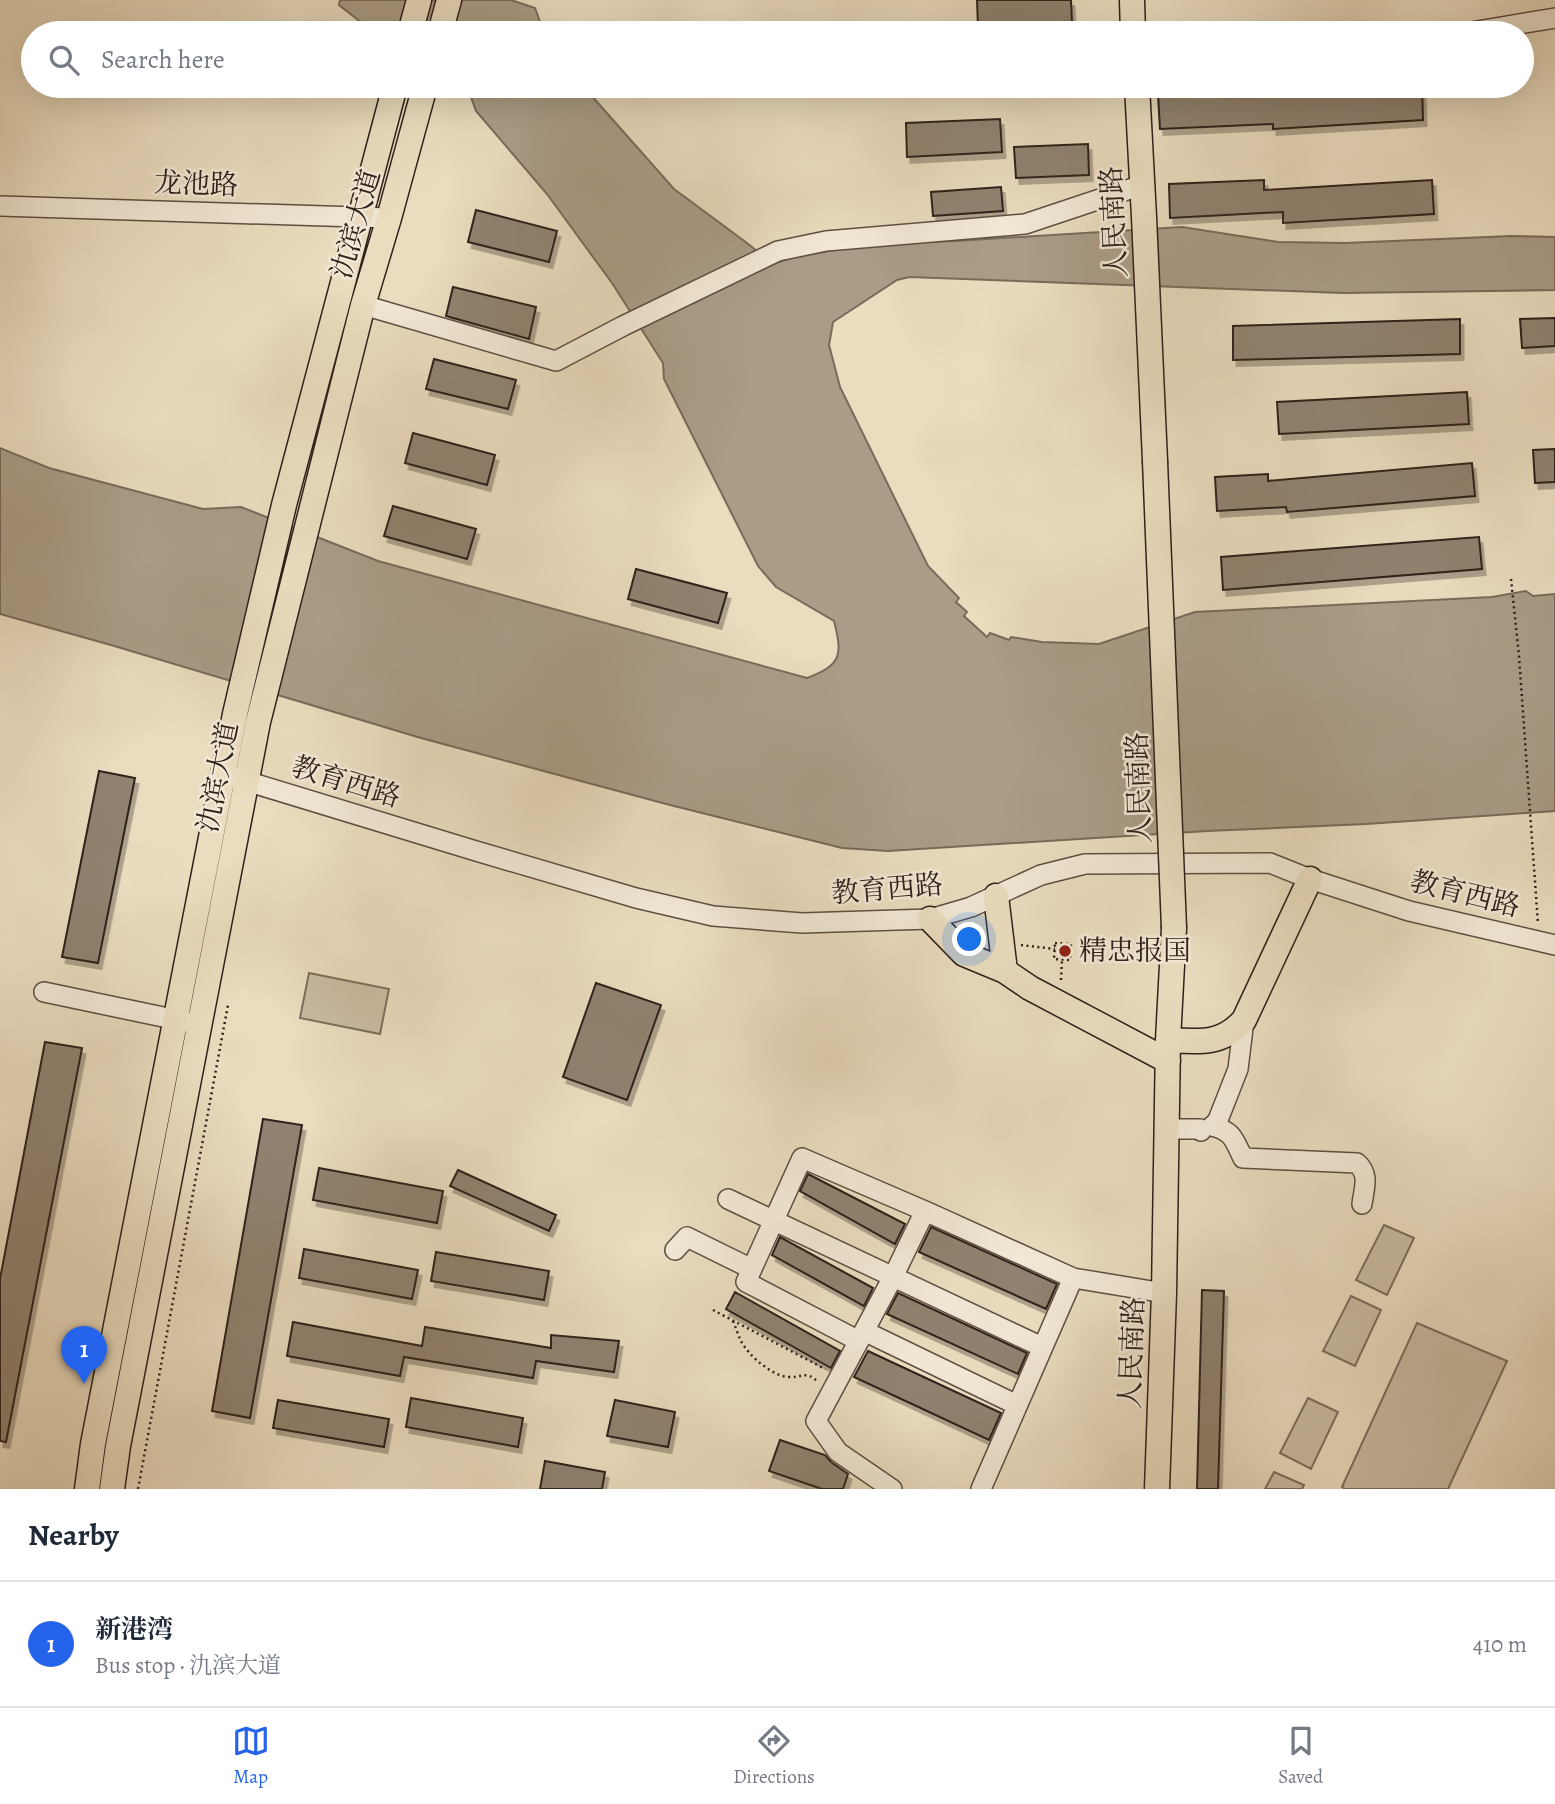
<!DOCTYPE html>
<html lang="en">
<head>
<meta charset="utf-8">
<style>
  body { margin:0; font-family:Alegreya,"Noto Serif SC",serif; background:#f2f2f3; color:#1f2937 }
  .you { position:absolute; left:970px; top:940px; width:24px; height:24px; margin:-18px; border:5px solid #fff; border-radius:50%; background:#1a73e8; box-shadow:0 0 0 10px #1a73e833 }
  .badge { display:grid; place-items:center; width:46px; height:46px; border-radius:50%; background:#2563eb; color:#fff; font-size:23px; font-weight:700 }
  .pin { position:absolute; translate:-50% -58px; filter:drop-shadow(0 2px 4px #0008) }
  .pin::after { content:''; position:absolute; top:37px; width:24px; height:21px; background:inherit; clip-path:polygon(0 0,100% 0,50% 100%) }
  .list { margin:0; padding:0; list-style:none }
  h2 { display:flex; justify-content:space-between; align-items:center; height:91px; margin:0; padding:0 28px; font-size:30px }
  h2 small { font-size:23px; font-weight:400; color:#747a83 }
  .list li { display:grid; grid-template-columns:46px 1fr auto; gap:21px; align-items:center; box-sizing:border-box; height:126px; padding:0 28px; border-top:2px solid #e0e1e3 }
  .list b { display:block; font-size:26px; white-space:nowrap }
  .list p { margin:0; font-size:23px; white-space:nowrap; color:#747a83 }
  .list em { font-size:23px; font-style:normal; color:#747a83 }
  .icon { flex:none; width:38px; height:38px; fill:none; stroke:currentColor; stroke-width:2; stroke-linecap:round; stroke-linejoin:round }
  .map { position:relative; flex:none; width:1555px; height:1489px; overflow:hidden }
  .search { position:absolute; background:#fff; box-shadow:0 7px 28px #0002; left:21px; right:21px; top:21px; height:77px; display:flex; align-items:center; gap:18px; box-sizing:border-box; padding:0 24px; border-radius:38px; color:#747a83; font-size:26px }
  .sheet { height:217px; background:#fff }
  nav { display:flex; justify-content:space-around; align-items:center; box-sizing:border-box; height:98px; border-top:2px solid #e0e1e3; background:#fff; font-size:19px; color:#747a83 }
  nav a { display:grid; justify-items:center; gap:4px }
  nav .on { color:#2563eb }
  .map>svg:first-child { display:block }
  .green { fill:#cabca3; stroke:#7c6e5e; stroke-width:2 }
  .water { fill:#aa9c87; stroke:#796a5b; stroke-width:2 }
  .building { fill:#908270; stroke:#2f201a; stroke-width:2; filter:url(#shadow) }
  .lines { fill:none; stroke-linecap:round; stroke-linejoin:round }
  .minor-casing { stroke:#5e4f43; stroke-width:22 }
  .major-casing { stroke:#2f201a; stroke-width:27 }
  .path { stroke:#2f201a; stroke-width:2.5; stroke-dasharray:2 3.5; stroke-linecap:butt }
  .minor { stroke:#f1e8d5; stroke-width:19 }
  .major { stroke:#eadcbf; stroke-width:24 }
  .major-bridge-casing { stroke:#2f201a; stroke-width:27; stroke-linecap:butt }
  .major-bridge { stroke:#eadcbf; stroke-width:24 }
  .poi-dot { fill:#8f2418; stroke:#f1e8d5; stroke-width:2.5 }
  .labels { text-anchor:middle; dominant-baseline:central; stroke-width:5; stroke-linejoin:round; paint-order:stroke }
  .street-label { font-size:28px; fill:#2f201a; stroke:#f1e8d5 }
  .poi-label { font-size:28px; fill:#2f201a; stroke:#f1e8d5; text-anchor:start }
</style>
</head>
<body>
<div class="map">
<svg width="1555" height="1489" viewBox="0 0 1555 1489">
  <defs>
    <filter id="shadow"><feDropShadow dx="3.5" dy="6" stdDeviation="0" flood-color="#0004"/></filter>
  </defs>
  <rect width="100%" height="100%" fill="#eadcbf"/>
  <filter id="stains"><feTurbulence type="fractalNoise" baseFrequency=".00286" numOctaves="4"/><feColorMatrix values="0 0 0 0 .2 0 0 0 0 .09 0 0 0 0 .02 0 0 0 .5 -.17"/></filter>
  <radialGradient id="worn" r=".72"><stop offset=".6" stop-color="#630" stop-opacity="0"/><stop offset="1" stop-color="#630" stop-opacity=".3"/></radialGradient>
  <path class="green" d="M309,973l80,16 -9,45 -80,-16z
    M1384,1225l30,13 -27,57 -31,-15z
    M1351,1296l30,14 -26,56 -32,-15z
    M1417,1323l90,38 -59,128h-103l-3,-2z
    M1308,1398l30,14 -27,57 -31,-16z
    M1274,1472l30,13 -2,4h-37z"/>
  <path class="water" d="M340,0h171l24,8 9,25h-167l-10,-6 -28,-22z
    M467,86h116l91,103 73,54 26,21 18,-6 74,-14 89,-3 228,-14 96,15 67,1 166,-7 44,1v53l-212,3 -434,-16 -12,3 -64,42 -4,23 11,42 88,179 31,32 -3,4 11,10 -3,4 23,21 3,-4 19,7 2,-3 31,5 57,2 96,-32 297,-15 34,-6 7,5 22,-2v217l-189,13 -159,7 -319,20 -46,-3 -172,-43 -249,-67 -310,-93 -111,-31v-166l49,20 154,41 38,-2 137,54 429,117c34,-13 36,-22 27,-57l-58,-34 -18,-21 -94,-187 -1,-16 -51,-80 -65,-89 -71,-83z"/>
  <path class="building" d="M977,0h94l1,23 -94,4z
    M1422,86l1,34 -150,9v-5l-113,5 -2,-34 95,-4v5z
    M1000,119l2,33 -95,5 -1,-34z
    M1088,144l1,31 -73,3 -2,-31z
    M1264,180v10l168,-10 2,34 -151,9v-11l-113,6 -1,-34z
    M1001,187l2,24 -70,5 -2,-24z
    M476,210l81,21 -8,31 -81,-20z
    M453,287l83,20 -7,32 -83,-23z
    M1555,318v28l-33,2 -2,-29z
    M1460,319v35l-227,6v-34z
    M434,359l82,21 -8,29 -82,-20z
    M1467,392l2,32 -190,10 -2,-32z
    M413,433l82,22 -8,30 -82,-22z
    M1555,449v33l-20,1 -2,-33z
    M1472,463l3,33 -188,16 -1,-5 -69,4 -2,-34 53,-3v7z
    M393,506l83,23 -9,30 -83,-23z
    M1479,537l3,32 -259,21 -2,-33z
    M636,569l91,24 -9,30 -90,-24z
    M99,771l36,7 -37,185 -36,-6z
    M596,983l65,22 -34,95 -64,-23z
    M45,1042l37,6 -76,394 -6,-1v-162z
    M263,1119l39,6 -52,293 -38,-7z
    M319,1168l124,23 -6,32 -124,-23z
    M458,1170l98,45 -7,16 -99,-45z
    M808,1174l97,50 -10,20 -95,-53z
    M931,1227l126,57 -11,25 -127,-57z
    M780,1237l93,51 -9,18 -92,-51z
    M304,1249l114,21 -6,29 -113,-21z
    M436,1252l113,19 -5,29 -113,-19z
    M1202,1290l22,1 -6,198h-21z
    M735,1292l105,59 -9,17 -105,-59z
    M898,1293l129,60 -9,21 -131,-60z
    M293,1322l129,24 3,-19 126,21v-13l68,6 -5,31 -78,-11 -3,17 -129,-21 -4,19 -113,-20z
    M868,1351l133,62 -12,27 -135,-63z
    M411,1398l112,20 -5,29 -112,-20z
    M278,1400l111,19 -5,28 -111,-19z
    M615,1400l60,12 -7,35 -61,-11z
    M780,1440l45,15 6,7 17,12 -5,15h-21l-53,-18z
    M545,1461l60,11 -3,17h-62z"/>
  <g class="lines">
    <defs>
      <path id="minor" d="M1465,33l90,-15
        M0,206l389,12
        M363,305l193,56 67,-35 155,-75 48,-10 199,-17 117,-39
        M233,777l243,74 160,47 77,18 89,7 128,-4 41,-12 70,-32 44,-11 185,-1 40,16 99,32 146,34
        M44,992l143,30
        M1212,1126c21,5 22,14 31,32l114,5c13,12 7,25 5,41
        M1213,1126l5,-6 20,-51 6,-49
        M1168,1129h32l1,2
        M728,1199l314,148
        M675,1250l12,-13 65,32
        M864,1331l153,74
        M859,1341l-113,-59 56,-124 123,53
        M892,1489l-54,-37 -22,-31 77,-144 32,-66 148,67 91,15
        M981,1489l92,-211"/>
      <path id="major" d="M1132,0l1,33
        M410,33l9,-33
        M440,33l9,-33
        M1137,86l7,131 11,244
        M996,896l9,75 25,17 138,73
        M930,919l34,35 41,17
        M1168,1040c31,2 54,5 76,-20l66,-141
        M87,1489l6,-45 142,-730 49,-209 111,-419
        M112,1489l6,-43 140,-724 105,-417 26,-87 36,-132
        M1157,1489l7,-196 4,-253 6,-112"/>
    </defs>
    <use href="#minor" class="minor-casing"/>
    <use href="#major" class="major-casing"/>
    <path class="path" d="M1511,579l8,77 19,268
      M1055,943l16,1 -1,16 -16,-1z
      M1021,945l34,4
      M1061,980l1,-21
      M713,1310l112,59
      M733,1321c3,7 5,14 8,20 7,14 31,35 47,36 13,1 18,-7 30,5
      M138,1489l90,-484"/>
    <use href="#minor" class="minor"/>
    <use href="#major" class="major"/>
    <defs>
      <path id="major-bridge" d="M1155,461l19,467"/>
    </defs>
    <use href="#major-bridge" class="major-bridge-casing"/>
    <use href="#major-bridge" class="major-bridge"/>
  </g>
  <circle class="poi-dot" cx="1065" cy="951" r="7"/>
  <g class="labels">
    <g class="street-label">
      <text transform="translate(196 184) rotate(2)">龙池路</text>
      <text transform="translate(1114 222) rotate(-93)">人民南路</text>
      <text transform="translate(356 224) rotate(-74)">氿滨大道</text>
      <text transform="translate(218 777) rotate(-79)">氿滨大道</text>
      <text transform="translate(346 782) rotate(17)">教育西路</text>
      <text transform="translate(1139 788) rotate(-92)">人民南路</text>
      <text transform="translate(887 889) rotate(-5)">教育西路</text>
      <text transform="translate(1465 894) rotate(14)">教育西路</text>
      <text transform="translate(1132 1353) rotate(-88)">人民南路</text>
    </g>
    <g class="poi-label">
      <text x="1079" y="951">精忠报国</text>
    </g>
  </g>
  <rect width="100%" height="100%" filter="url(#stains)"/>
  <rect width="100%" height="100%" fill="url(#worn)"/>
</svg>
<div class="you"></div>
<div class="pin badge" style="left:84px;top:1384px">1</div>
<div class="search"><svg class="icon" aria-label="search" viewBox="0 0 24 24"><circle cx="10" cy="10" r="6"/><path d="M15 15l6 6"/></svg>Search here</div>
</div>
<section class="sheet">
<h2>Nearby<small></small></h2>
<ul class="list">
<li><span class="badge">1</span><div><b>新港湾</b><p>Bus stop · 氿滨大道</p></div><em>410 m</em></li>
</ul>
</section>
<nav>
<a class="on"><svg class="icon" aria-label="map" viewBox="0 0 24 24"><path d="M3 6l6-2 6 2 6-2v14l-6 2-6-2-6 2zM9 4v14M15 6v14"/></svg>Map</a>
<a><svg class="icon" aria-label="directions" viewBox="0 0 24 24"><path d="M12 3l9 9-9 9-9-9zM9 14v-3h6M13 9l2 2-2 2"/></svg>Directions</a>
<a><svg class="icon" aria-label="saved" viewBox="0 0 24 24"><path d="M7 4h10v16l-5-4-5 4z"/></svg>Saved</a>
</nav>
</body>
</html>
